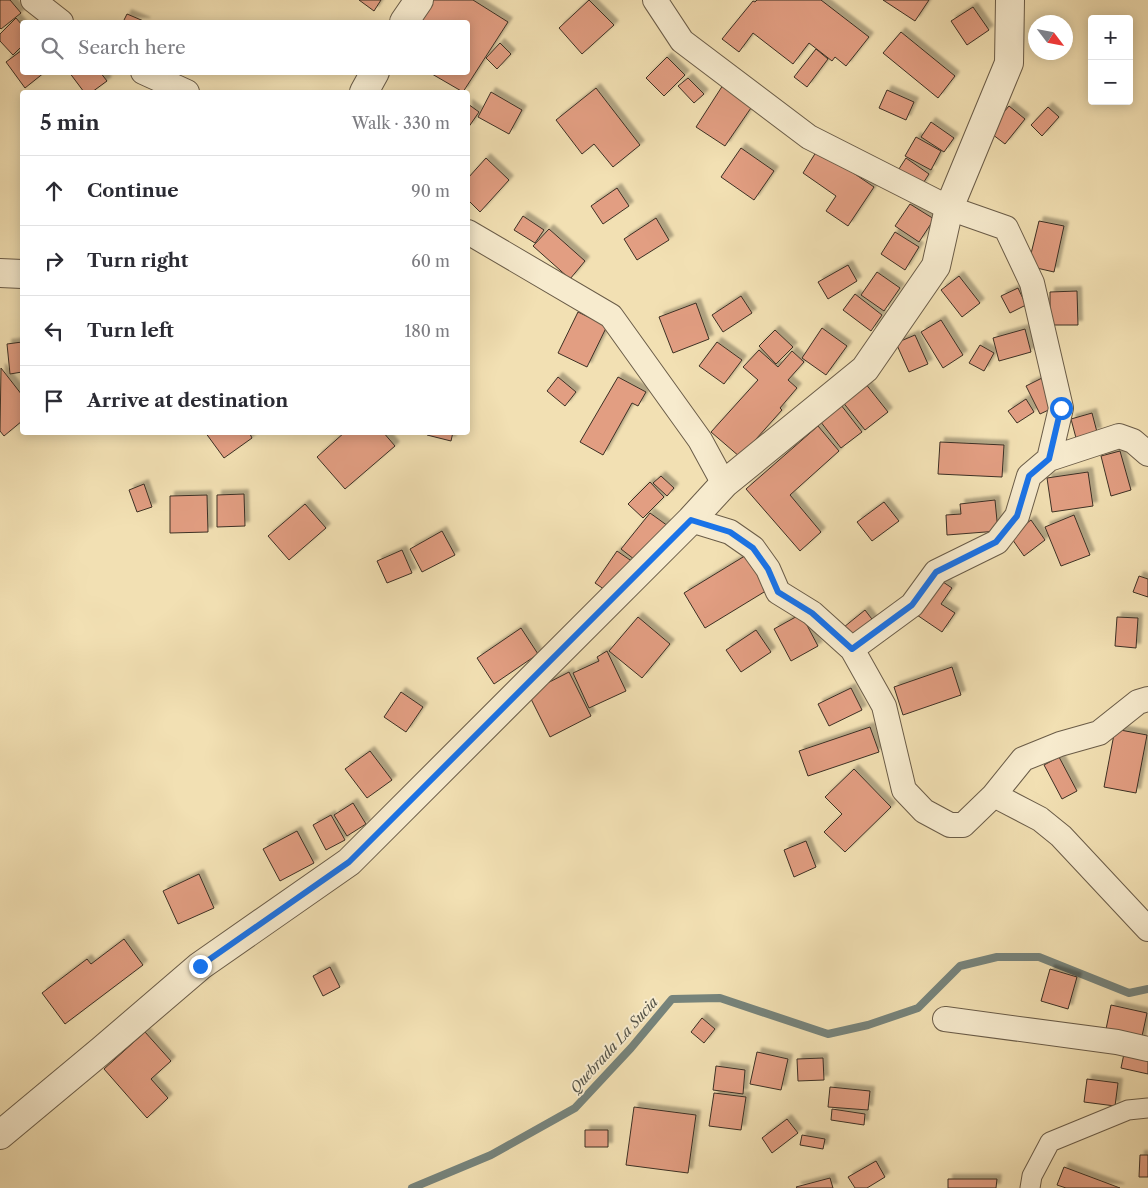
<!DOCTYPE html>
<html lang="en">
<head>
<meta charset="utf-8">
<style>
  body { margin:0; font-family:"Libre Caslon Text",serif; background:#f2f2f3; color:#2b2b33 }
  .controls { position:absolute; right:15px; top:15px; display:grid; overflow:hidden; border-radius:5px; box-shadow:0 2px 12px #0003 }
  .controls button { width:45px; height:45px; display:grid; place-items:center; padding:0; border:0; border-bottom:1px solid #e1e1e2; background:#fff; color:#2b2b33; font:25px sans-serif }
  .compass { position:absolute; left:1028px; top:15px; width:45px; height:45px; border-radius:50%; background:#fff; box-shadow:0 2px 12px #0003; rotate:122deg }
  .stop { position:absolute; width:15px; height:15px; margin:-11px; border:4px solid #1a73e8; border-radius:50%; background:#fff }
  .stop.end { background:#1a73e8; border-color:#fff; box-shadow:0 1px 5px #0008 }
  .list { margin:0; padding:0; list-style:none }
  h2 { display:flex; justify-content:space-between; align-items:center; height:65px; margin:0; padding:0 20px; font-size:21px }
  h2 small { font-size:16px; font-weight:400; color:#7c7c81 }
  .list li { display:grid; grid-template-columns:32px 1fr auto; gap:15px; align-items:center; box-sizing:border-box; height:70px; padding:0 20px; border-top:1px solid #e1e1e2 }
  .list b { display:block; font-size:19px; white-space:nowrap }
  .list em { font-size:16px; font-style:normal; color:#7c7c81 }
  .icon { flex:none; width:28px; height:28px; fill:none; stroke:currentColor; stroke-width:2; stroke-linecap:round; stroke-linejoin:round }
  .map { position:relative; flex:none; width:1148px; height:1188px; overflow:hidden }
  .search { position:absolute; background:#fff; box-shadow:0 2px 12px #0003; left:20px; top:20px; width:450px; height:55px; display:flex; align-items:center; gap:12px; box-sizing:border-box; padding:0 18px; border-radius:5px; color:#7c7c81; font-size:19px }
  .panel { position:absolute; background:#fff; box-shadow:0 2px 12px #0003; left:20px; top:90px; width:450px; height:345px; border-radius:5px }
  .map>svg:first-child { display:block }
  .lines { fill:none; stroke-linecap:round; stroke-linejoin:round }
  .stream { stroke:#76837b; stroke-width:8 }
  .building { fill:#e29e82; stroke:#3c3024; filter:url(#shadow) }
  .pedestrian-casing { stroke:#6a5c48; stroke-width:21 }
  .minor-casing { stroke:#6a5c48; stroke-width:26 }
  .tertiary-casing { stroke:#6a5c48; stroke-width:30 }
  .pedestrian { stroke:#f7ebce; stroke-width:19 }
  .minor { stroke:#f7ebce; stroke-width:24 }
  .tertiary { stroke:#f7ebce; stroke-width:28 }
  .route { stroke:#1a73e8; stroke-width:6 }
  .labels { text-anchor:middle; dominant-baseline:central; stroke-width:4; stroke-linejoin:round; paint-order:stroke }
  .water-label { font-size:14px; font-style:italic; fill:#545348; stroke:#f7ebce }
</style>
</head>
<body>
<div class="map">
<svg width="1148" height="1188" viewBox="0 0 1148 1188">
  <defs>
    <filter id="shadow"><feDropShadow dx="4.5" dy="-4.5" stdDeviation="1" flood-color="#0004"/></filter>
  </defs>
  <rect width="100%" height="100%" fill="#f2e0b3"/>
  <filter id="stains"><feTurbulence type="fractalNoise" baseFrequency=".004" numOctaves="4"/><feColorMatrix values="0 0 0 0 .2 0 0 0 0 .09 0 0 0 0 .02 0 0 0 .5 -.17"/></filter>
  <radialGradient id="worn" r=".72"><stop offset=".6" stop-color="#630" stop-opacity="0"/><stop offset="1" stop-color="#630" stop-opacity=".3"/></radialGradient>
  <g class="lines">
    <path class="stream" d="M412,1188l79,-33 84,-47 56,-60 41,-49 48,-1 108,36 40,-9 50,-17 42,-42 37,-9h42l90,36 19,-4"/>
  </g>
  <path class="building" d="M0,0h10l11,13 -20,16 -1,-1z
    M359,0h22l-7,11z
    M430,0h43l35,22 -45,70 -31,-18 1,-2h35v-50h-52z
    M589,0l25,25 -32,29 -23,-26z
    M757,0h64l48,37 -23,29 -11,-9 -3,4 -23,-18 -16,21 -40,-31 -14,19 -17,-13 31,-38 2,1z
    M883,0h46l-14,21z
    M973,7l16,23 -22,15 -16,-24z
    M127,14l19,8h-23z
    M16,18l6,7v21l-9,9 -13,-14v-7z
    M901,32l54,44 -17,22 -55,-45z
    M500,43l11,11 -14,15 -11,-11z
    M816,49l12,10 -21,28 -13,-10z
    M22,50v22h23l-20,16 -19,-26z
    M667,57l18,18 -21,21 -18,-18z
    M69,72h31l7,9 -15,11h-8z
    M688,78l16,16 -10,9 -16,-17z
    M723,85l30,20 -28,41 -29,-19z
    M596,88l44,57 -27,22 -19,-23 -12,10 -26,-34z
    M887,90l27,12 -8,18 -27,-12z
    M491,92l31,18 -13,24 -31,-17z
    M468,104l11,8 -11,16z
    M1009,106l16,13 -20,25 -17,-13z
    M1048,107l11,10 -17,19 -11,-11z
    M931,122l23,16 -10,14 -23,-15z
    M916,137l25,14 -10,19 -26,-14z
    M741,148l33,23 -20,29 -33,-23z
    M818,149l56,38 -26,39 -22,-15 10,-15 -33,-23z
    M486,158l23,22 -29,32 -12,-12v-22z
    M906,158l23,16 -9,14 -23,-16z
    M617,188l12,18 -26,18 -12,-18z
    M910,204l24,15 -15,23 -24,-16z
    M523,216l21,14 -9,13 -21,-13z
    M656,218l13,22 -32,20 -13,-21z
    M1039,221l25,5 -10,46 -26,-6z
    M549,229l36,32 -15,18 -37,-33z
    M895,232l24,15 -14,23 -24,-16z
    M848,265l9,16 -29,18 -10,-17z
    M877,272l23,16 -16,23 -23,-16z
    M959,276l21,27 -18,14 -21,-27z
    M1018,288l8,17 -16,8 -9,-17z
    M1077,291l1,34h-28v-33z
    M855,294l27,21 -11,16 -28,-21z
    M741,296l11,17 -29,19 -11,-17z
    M696,303l13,36 -36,14 -14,-36z
    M578,312l29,14 -20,41 -29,-14z
    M941,320l22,35 -20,13 -22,-36z
    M822,328l25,18 -21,29 -24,-17z
    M1025,329l6,23 -32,9 -6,-23z
    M775,330l18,17 -17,17 -17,-18z
    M915,335l13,29 -19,8 -13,-29z
    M22,342v30l-12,2 -3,-30z
    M717,342l25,18 -18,24 -25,-18z
    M980,345l14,8 -10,18 -15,-8z
    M759,350l19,17 14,-16 12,11 -16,18 9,8 -17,20 2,2 -42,47 -29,-25 47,-52 -15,-13z
    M1,368l21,27v26l-18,15 -4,-5z
    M558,377l18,15 -11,14 -18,-15z
    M618,377l28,15 -8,14 -6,-3 -29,52 -23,-13z
    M1042,378l13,29 -15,7 -14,-28z
    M865,383l23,29 -23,18 -23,-29z
    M1026,399l8,13 -17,11 -9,-12z
    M841,405l21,27 -21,16 -21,-27z
    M1092,413l5,19 -21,6 -5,-19z
    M818,426l21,25 -49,44 31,37 -21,19 -54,-62z
    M205,432h44l3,6 -28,20z
    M345,432h38l12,14 -50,43 -28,-32z
    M427,432h26l-2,9 -24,-6z
    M940,442l64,3 -2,32 -64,-3z
    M1120,451l11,39 -20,6 -10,-40z
    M1088,472l5,34 -41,6 -5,-34z
    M661,476l13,12 -7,8 -14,-13z
    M650,482l14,15 -21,21 -15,-14z
    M144,484l8,23 -15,5 -8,-22z
    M244,494l1,32 -28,1v-32z
    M207,495l1,37 -38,1v-37z
    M995,500l3,31 -51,4 -1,-20 15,-1 -1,-10z
    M884,502l15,19 -27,20 -15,-19z
    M305,504l21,24 -37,32 -21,-24z
    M650,513l18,13 -29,37 -18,-14z
    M1074,515l16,40 -29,11 -16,-39z
    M1031,520l14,20 -21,16 -14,-20z
    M442,531l13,24 -33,17 -12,-23z
    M402,550l10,23 -25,10 -10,-22z
    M617,551l16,11 -22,32 -16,-11z
    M748,554l21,35 -64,39 -21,-35z
    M1139,576l9,3v18l-15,-5z
    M937,578l15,10 -11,16 14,9 -13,19 -28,-19z
    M865,610l13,17 -21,16 -13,-16z
    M801,614l17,32 -27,15 -17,-32z
    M638,617l32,27 -28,34 -33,-27z
    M1117,617l21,1 -2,30 -21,-2z
    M521,628l17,26 -44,30 -17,-26z
    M756,630l15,22 -30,20 -15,-22z
    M607,651l19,40 -37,17 -16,-35 26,-12 -2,-4z
    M952,667l9,28 -58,20 -9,-28z
    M569,672l22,44 -41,21 -22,-44z
    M851,688l11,22 -33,16 -11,-22z
    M401,692l22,15 -17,25 -22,-15z
    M870,727l9,25 -71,24 -9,-25z
    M1115,729l32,6 -11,58 -32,-6z
    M370,751l22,29 -25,18 -22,-29z
    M1059,757l18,34 -15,8 -18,-34z
    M854,769l37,38 -46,45 -21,-20 18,-18 -17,-17z
    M353,803l13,21 -19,12 -13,-21z
    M331,815l14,25 -19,10 -13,-25z
    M297,831l17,32 -34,18 -17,-32z
    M806,841l10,26 -22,10 -10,-27z
    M199,874l15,34 -36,16 -15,-33z
    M124,939l19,26 -78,59 -23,-31 45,-34 4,5z
    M330,967l10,20 -17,9 -10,-20z
    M1050,969l27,8 -9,32 -27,-8z
    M1111,1005l36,8 -6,28 -36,-7z
    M702,1018l13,11 -11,14 -13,-11z
    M145,1032l26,29 -20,18 17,19 -21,20 -43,-49z
    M1125,1049l23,5v20l-27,-6z
    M757,1052l31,7 -7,31 -31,-6z
    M823,1058l1,22 -26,1 -1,-22z
    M716,1066l29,4 -2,24 -30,-4z
    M1087,1079l31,4 -3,23 -31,-4z
    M830,1087l40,4 -2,19 -40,-3z
    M714,1093l32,4 -5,33 -32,-4z
    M634,1107l62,8 -8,58 -62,-8z
    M832,1109l33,5 -1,11 -33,-5z
    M787,1119l11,14 -26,20 -10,-15z
    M585,1130h23v17h-23z
    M802,1135l23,4 -2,10 -23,-4z
    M1140,1155h8v22h-9z
    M876,1161l9,16 -18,11h-12l-7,-11z
    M1064,1167l56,21h-54l-9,-3z
    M830,1178l3,10h-36l-1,-1z
    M948,1179h49l-1,9h-48z"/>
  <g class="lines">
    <defs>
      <path id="pedestrian" d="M1030,1188l2,-12 18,-34 78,-32 20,-2"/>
      <path id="minor" d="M33,0l28,22
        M655,0l27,41 127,96 140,71 57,20 26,55 29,125 -12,51
        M143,72l44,20
        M468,232l143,84 89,124 24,44
        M691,520l39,12 23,16 15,21 10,23 34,21 40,36 32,57 20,84 20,21 26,14h13l31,-30 46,24 21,17 87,93
        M852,649l60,-44 24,-33 61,-30 20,-26 12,-40 20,-17 70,-23 14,5 15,13
        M994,795l29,-36 37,-15 39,-11 39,-31 10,-3
        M945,1019l172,23 31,7"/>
      <path id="tertiary" d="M404,22l15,-22
        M364,92l11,-20
        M0,273l22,1
        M0,1135l102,-85 98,-84 149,-104 342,-342 33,-36 141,-115 71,-103 13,-58 60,-145 1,-63"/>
    </defs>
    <use href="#pedestrian" class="pedestrian-casing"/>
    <use href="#minor" class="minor-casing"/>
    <use href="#tertiary" class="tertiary-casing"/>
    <use href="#pedestrian" class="pedestrian"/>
    <use href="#minor" class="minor"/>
    <use href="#tertiary" class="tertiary"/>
  </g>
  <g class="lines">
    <path class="route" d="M200,966l149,-104 342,-342 39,12 23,16 15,21 10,23 34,21 40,36 60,-44 24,-33 60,-30 21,-26 12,-40 20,-17 12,-51"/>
  </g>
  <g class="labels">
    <g class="water-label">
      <text transform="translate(614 1045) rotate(-48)">Quebrada La Sucia</text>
    </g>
  </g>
  <rect width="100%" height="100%" filter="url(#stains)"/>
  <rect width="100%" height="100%" fill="url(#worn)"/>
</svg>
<div class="controls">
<button>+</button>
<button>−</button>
</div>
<svg class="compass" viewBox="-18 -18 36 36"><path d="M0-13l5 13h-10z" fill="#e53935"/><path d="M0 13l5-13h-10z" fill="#7c7c81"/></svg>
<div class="stop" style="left:1061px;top:408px"></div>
<div class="stop end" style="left:200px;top:966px"></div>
<div class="search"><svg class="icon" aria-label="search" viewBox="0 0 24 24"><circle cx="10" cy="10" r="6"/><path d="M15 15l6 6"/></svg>Search here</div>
<section class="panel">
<h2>5 min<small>Walk · 330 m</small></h2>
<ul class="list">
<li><svg class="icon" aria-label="ahead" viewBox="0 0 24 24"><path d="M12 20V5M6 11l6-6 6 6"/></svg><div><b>Continue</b></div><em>90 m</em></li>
<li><svg class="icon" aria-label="right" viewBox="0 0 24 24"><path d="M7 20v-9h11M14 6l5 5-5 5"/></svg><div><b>Turn right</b></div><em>60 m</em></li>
<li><svg class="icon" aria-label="left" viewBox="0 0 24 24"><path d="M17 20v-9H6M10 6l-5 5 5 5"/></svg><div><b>Turn left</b></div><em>180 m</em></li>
<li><svg class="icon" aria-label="arrive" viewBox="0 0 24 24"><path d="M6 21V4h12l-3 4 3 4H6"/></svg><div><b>Arrive at destination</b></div></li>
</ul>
</section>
</div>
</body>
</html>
